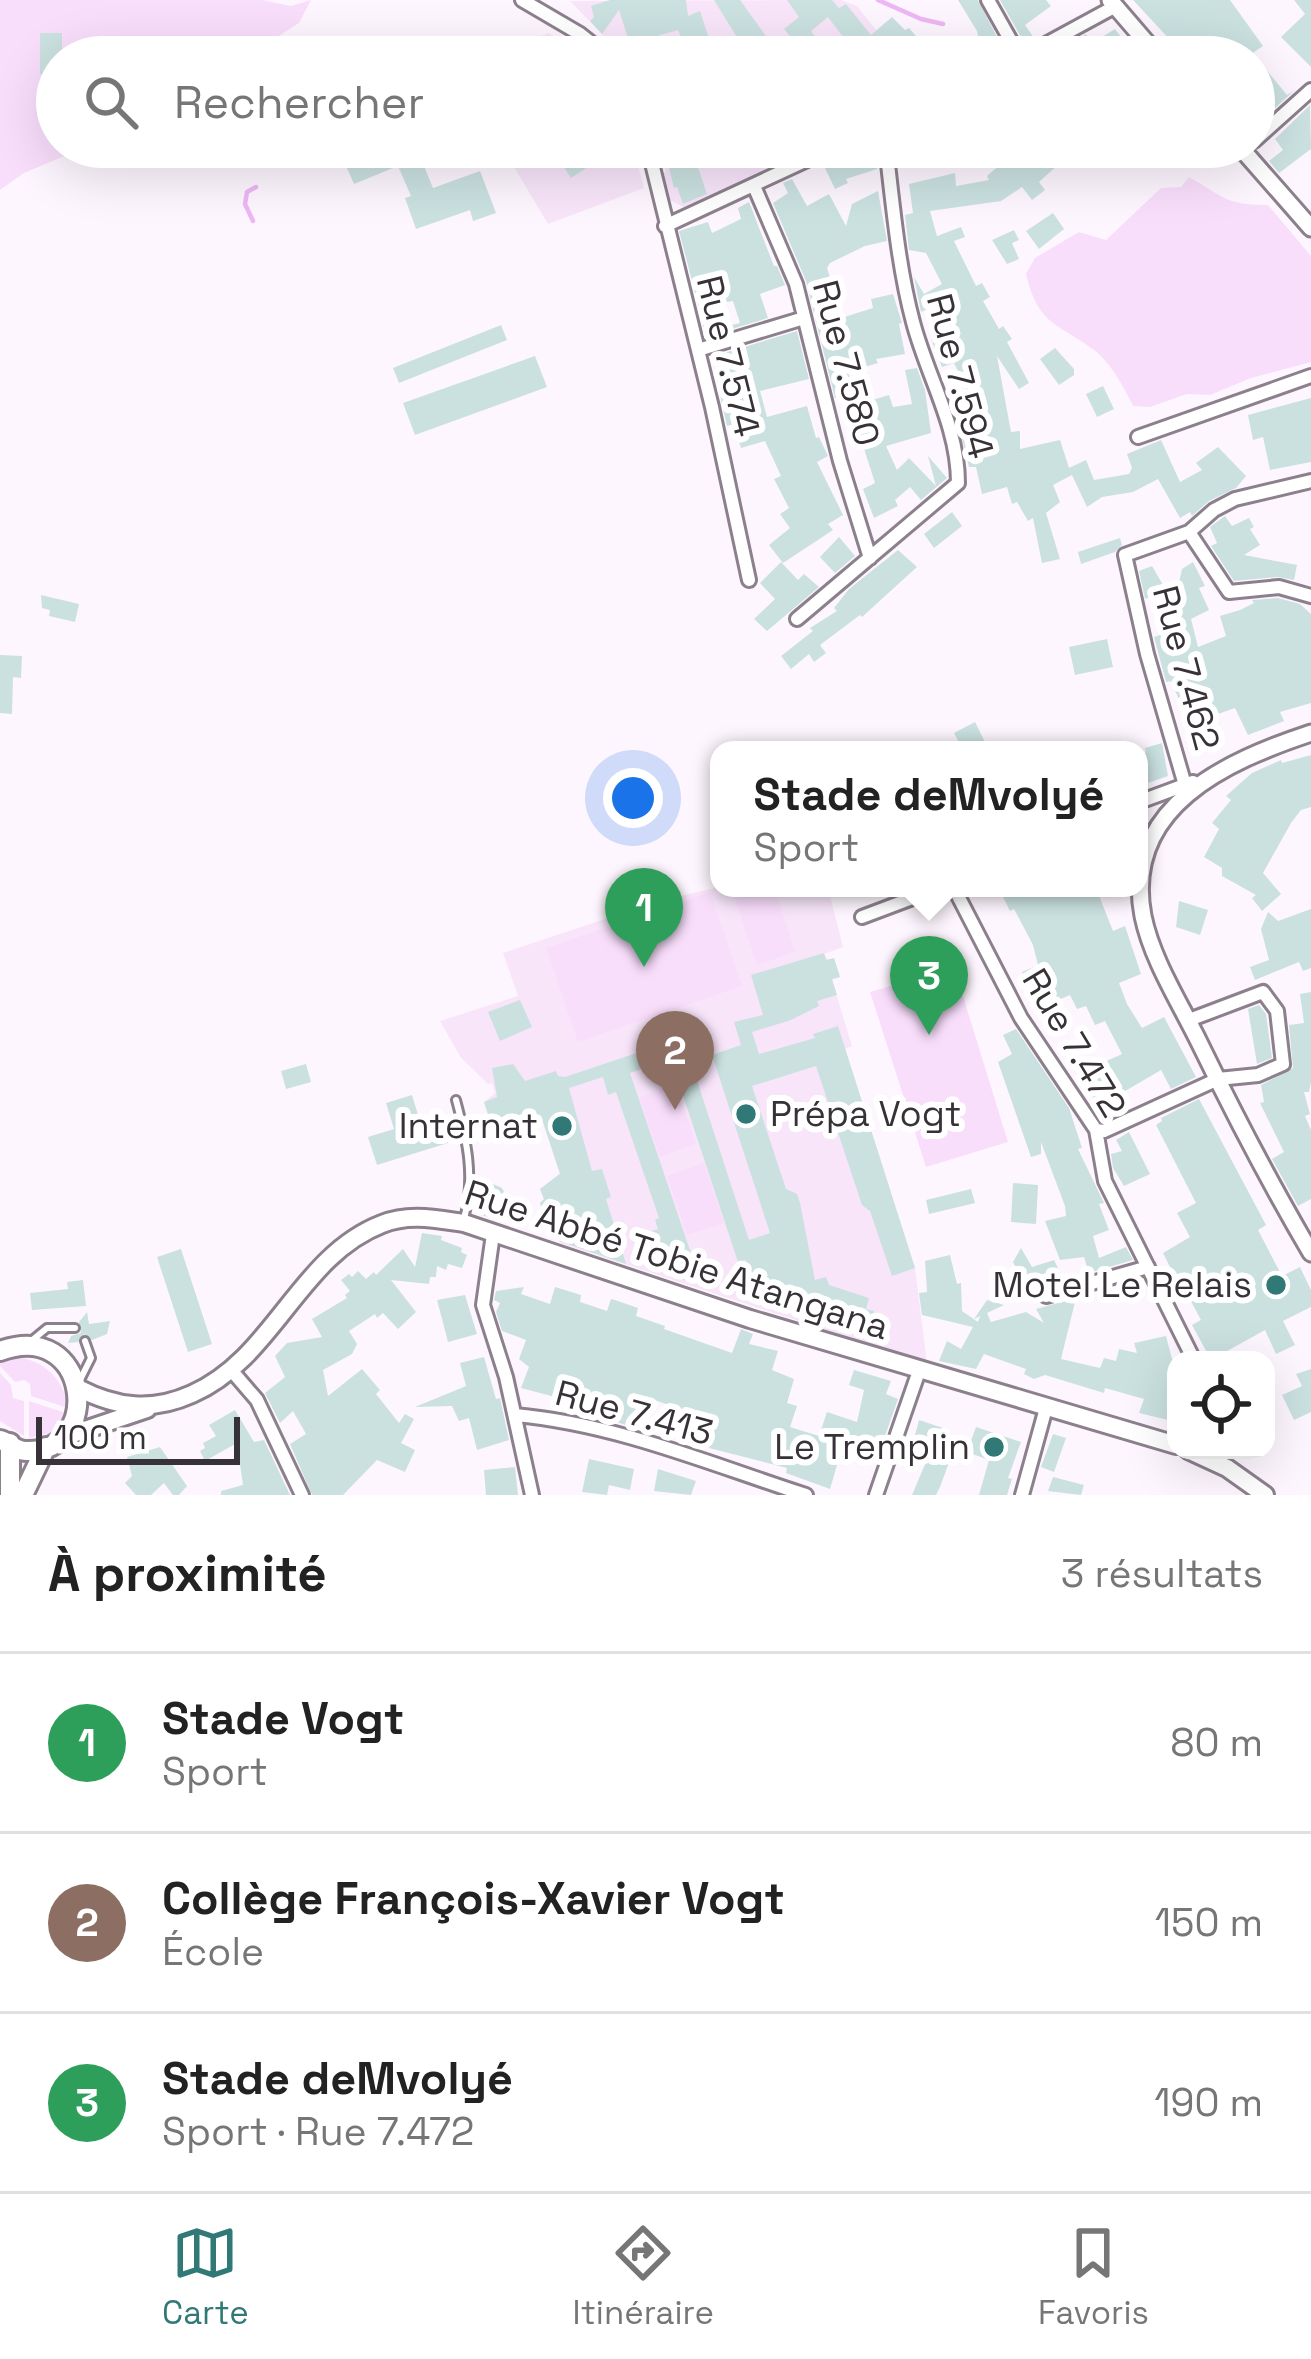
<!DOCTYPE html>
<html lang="fr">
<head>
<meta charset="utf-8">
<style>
  body { margin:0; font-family:"Space Grotesk",sans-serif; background:#f2f2f2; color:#222 }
  .controls { position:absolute; right:36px; bottom:36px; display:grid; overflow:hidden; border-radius:24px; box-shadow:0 12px 48px #0002 }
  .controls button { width:108px; height:108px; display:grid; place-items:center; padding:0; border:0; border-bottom:3px solid #e0e0e0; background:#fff; color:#222; font:60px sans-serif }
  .scale { position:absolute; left:36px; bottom:30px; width:204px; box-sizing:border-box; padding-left:12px; border:6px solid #373237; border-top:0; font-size:33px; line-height:42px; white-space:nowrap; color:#373237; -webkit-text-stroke:9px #fff; paint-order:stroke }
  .you { position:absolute; left:633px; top:798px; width:42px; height:42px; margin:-30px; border:9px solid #fff; border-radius:50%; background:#1a73e8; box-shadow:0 0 0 18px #1a73e833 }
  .badge { display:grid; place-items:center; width:78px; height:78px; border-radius:50%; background:#307977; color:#fff; font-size:39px; font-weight:700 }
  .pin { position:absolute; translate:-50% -99px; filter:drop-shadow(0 3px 6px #0008) }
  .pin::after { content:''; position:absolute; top:63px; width:42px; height:36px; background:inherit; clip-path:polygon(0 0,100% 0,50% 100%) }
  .popup { position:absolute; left:710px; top:741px; width:438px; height:156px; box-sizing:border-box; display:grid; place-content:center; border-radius:24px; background:#fff; filter:drop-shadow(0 3px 9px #0005); font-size:39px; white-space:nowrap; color:#767676 }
  .popup b { font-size:45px; color:#222 }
  .popup::after { content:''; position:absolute; left:50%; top:100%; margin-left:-24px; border:24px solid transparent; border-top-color:#fff }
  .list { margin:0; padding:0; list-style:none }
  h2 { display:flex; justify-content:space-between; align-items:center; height:156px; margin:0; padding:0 48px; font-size:51px }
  h2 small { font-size:39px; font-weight:400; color:#767676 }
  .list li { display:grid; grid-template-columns:78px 1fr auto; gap:36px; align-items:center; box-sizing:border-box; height:180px; padding:0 48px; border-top:3px solid #e0e0e0 }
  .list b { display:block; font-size:45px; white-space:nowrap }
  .list p { margin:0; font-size:39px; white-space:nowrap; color:#767676 }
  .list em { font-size:39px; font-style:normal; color:#767676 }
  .icon { flex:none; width:66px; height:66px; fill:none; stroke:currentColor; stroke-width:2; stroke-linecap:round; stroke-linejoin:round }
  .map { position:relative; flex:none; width:1311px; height:1495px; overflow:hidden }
  .search { position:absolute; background:#fff; box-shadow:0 12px 48px #0002; left:36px; right:36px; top:36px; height:132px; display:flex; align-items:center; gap:30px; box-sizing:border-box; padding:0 42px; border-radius:66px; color:#767676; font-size:45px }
  .sheet { height:696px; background:#fff }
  nav { display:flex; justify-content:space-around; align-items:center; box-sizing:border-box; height:168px; border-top:3px solid #e0e0e0; background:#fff; font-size:33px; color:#767676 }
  nav a { display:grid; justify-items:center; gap:6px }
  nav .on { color:#307977 }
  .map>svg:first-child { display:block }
  .built { fill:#f8e5fa }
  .green { fill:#f9defc }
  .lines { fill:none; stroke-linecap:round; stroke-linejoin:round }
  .stream { stroke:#eeb6f4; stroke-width:4.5 }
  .building { fill:#cae1e0 }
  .service-casing { stroke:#8c808d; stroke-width:12 }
  .minor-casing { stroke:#8c808d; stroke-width:18 }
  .tertiary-casing { stroke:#8c808d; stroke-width:21 }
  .secondary-casing { stroke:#8c808d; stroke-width:22 }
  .primary-casing { stroke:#8c808d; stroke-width:24 }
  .service { stroke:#fff; stroke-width:6 }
  .minor { stroke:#fff; stroke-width:12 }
  .tertiary { stroke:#fff; stroke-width:15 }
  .secondary { stroke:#fff; stroke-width:16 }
  .primary { stroke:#fff; stroke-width:18 }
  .poi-dot { fill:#307977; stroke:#fff; stroke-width:4.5 }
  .labels { text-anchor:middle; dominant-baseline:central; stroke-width:12; stroke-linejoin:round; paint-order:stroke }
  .street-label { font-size:36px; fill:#373237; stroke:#fff }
  .poi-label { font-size:36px; fill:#373237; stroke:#fff; text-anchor:end }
</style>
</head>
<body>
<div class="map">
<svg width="1311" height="1495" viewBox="0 0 1311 1495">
  <rect width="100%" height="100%" fill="#fef6fe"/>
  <path class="built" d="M841,0l16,6 41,51h-274l-54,-56z
    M549,33l35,24h-98z
    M502,147h131l11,41 -96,36z
    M659,147h160l-134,61 -19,-10 -8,-23 8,-3z
    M719,887l109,1 15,59 -19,7 16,23 -8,3 20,66 -7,3 70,219 12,95 -367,-120 -12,-32 -5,1 -3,-9 4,-4 -4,-10 20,-16 -18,-53 -48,13 -10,-31 11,-9 -3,-10 -4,1 -27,-26 -21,-37 78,-25 -15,-43 153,-51z"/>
  <path class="green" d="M0,0h262l29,6 20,-6 -12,23 -53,34h-189v90h29l-62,26 -24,17z
    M1189,177c35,19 34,28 79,28l43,51v106l-60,16 -41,17 -23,-1 -37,13 -17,-1c-9,-18 -22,-43 -39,-56 -38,-28 -56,-25 -68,-76l9,-16 44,-26 27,8 55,-52 20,-1z
    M762,888h13l20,64 -38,13 -23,-69z
    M710,892l32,94 -164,56 -32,-94z
    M954,967l54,175 -82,25 -56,-175z
    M676,1085l20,59 -36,13 -21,-60z
    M704,1163l20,60 -37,12 -20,-59z
    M12,1357c29,0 53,22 56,51l-37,-12 -1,-12 -6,-4 -9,2 -15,-16v-4z
    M0,1373l11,12 2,13 11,3v35l-24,-15z
    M29,1401l37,12 -11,19 -26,6z"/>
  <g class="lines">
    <path class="stream" d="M878,0l43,19 22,5
      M253,221l-8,-17 2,-12 9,-5"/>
  </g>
  <path class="building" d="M610,0h76l2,16 12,-5 15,46h-26l-11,-27 -24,7 7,20h-27l-15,-47 -17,24 -12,-13 4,-4 -3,-11z
    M714,0h26l41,57h-28l-4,-7 -3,2z
    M787,0h45l7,8 7,-4 25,31 21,-18 13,13 4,-2 21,24 20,-16 17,21h-109l-30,-40 -17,14 19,26h-23l-23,-28 15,-12z
    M958,0h20l19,37 -16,13 -4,-19z
    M1000,0h46l5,6 -26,19 9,13 -9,6z
    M1133,0h97l33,46 -16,11h-61z
    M1294,0h17v67l-30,-30 24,-23z
    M1115,29l15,20 -13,8h-68l37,-23 6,9z
    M40,33h22v24h-5v17h-17z
    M1264,67l23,28 8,-5 -20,18 -10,-12 -11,9v-29z
    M1310,105l1,44 -32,24 -10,-12 14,-11 -8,-11z
    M370,147h46l17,41 47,-17 16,42 -23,8 -3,-11 -54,19 -11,-31 6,-2 -13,-30 -44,18 -11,-25z
    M565,147h34l6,9 -34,22 -11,-17 10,-6z
    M664,147h27l16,47 -24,10 -6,-17 -3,1z
    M872,147l5,22 -31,10 2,4 -13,6 -11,-23z
    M1020,147h44l6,7 -31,28 6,8 -13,10 -10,-13 -21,14 -71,10 7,25 24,-9 4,10 -11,4 22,45 6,-3 8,14 -7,4 16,28 4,-3 9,13 -5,3 22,41 -10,6 -22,-33 14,76 9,-1v18l40,-9 9,28 17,-8 8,20 35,-6 3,-6 -5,-14 34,-14 19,42 22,-12 -6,-7 22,-16 28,29 -10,12 -27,13 -17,15 -2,-4 -10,6 -22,-39 -25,13 -31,5 -15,10 -15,-32 -19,10 7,17 -14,11 14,46 -18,4 -9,-45 -5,3 -11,-19 -5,2 -5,-17 -25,7 -6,-27h-7l-12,-49 19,-10 -22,-45 -12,4 -11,-28 12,-5 -14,-26 -8,4 -7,-35 10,17 18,-10 -16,-31 -17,-3 -4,-35 8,-2 -4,-29 46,-11 1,13 33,-6 -2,-4z
    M792,179l15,27 22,-12 17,32 6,-22 26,-13 9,50 -22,5 -35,17 -3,5 9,28 -8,2 7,22 38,-12 -2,-9 22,-5 9,29 -3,1 6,30 -29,5 2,4 -30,9 7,22 -20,4 -29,-117 -33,-78 15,-10 -5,-10z
    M749,202l25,64h3l8,19 -25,9 8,24 -62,19 -8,-33 3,-1 9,27 30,-7 -7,-22 -6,1 -2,-6 -27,8 -19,-73 29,-9 4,11 29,-14 -3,-11z
    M1053,213l11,16 -25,20 -13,-18z
    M1014,230l5,10 -7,3 7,16 -12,5 -15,-24z
    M501,325l6,15 -108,43 -6,-15z
    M797,331l12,48 -49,12 7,26 40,-11 9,32 3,-1 9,19 -11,6 26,53 -15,9 5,6 -50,33 -14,-18 21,-17 -10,-14 9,-6 -15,-29 7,-3 -16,-35 -24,7 -7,-24 -7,2 -8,-35 5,-1 -10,-34z
    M1055,348l19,21v6l-15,10 -19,-26z
    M535,356l12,31 -132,48 -12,-32z
    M917,368l8,22 6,43 -45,13 11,24 12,-12 27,28 -8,-30 19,22 -26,22 -11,-13 -15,13 3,6 -24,12 -11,-29 12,-6 -18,-56 10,-2 -2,-7 9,-2 -5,-15 20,-6 4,12 19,-3 -7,-34z
    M1103,386l11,23 -17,8 -11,-23z
    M1311,398v64l-41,8 -7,-33 -10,3 -5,-25z
    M952,512l10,14 -28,22 -10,-14z
    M1225,516l7,10 17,-8 5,9 -4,2 10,16 -16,10 53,10 -3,15 -16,-3 -44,4 -23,-35 6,-3 -7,-16z
    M839,537l16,19 -20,17 -15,-16z
    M1120,538l2,7 -7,7 -34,12 -3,-12z
    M898,550l19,17 -55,50 -2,-2 -40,30 6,8 -12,9 -5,-8 -18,15 -10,-13 32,-25 -3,-3 27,-17 -3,-3 15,-19z
    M781,562l17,18 6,-6 15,13 -52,44 -13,-12 21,-20 -15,-16z
    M1193,562l12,24 -6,2 10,22 -18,9 7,28 28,-11 -6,-20 20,-6 14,-7 -2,-3 26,-2 22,6 11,10v89l-31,9 4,9 -36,14 -13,-27 -31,11 -3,-8 -14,7 -16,-37 -5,1 -12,-45 30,-11 -9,-14 7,-4 -6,-12 6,-27z
    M1152,566l14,24 -21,9 -6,-28z
    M41,595l38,9 -4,18 -26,-6 1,-6 -8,-2z
    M1107,639l6,28 -38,8 -6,-28z
    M0,655l22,1 -1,22 -8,-1 -1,37 -12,-1z
    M975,722l12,24 -24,4 -9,-17z
    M1162,743l6,33 -29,10v-31l7,-2 -1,-5z
    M1311,755v52l-10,3 -10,13 -28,50 18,21 -19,17 -10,-13 4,-3 -34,-19v-8l-18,-11 15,-28 -7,-6 19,-23 -5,-4 26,-23 29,-13 1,3z
    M1011,888h85l17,43 12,-5 16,48 -22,9 8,21 15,24 22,-11 32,60 -25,12 -10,-19 -63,37 -18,-34 42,-19 -17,-33 -10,4 -9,-19 -9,3 -7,-14 -33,14 -15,-37 16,-7 -5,-20 -19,-36 -4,2 -9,-18z
    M1179,901l29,9 -8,25 -24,-8z
    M1311,909v59l-8,3 -4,-9 -44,18 -5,-13 19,-7 -8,-31 7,-17 10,9z
    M824,953l2,7 8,-2 6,19 -8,2 5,16 -20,6 2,5 -28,14 -39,12 7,22 56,-16 -2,-4 25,-8 77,242 -23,8 -22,-65 -8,-6 -46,-139 -64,20 34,103 11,5 3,9 15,77 11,-3 3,8 40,13 -3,11 8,2 -3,13 -10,-3 -1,5 -37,-12 -3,9 -24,-8 2,-6 -19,-4 2,-8 -31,6 -5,-17 9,-3 -8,-23 -8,2 -67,-203 -41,14 67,198 -6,2v9l-21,-6 -2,-5 -5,2 -10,-26 5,-1 -6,-15 6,-2 -3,-9 4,-2 -43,-126 -8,3 -5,-18 -34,11 23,83 10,-2 9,28 -5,2 20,65 -67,-23 -11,-30 -5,1 -3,-9 4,-4 -4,-10 20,-15 -18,-55 -48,14 -10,-31 13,-5 -5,-29 21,-4 12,17 31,-10 2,5 7,1 137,-46 7,17 -20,8 60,184 21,-7 -58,-178 29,-10 -7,-23 29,-7 -12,-40z
    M1311,992v90l-2,10h-5l6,22 -5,2 6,14v69l-13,7 -26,-47 12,-7 -24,-49 4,-1 -3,-17 32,-17 -4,-43 15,-2 -4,-29z
    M520,1000l12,27 -32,14 -12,-29z
    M1259,1005l7,9 6,44 -15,6 -9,-55z
    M1016,1029l53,79 13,40 -4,1 26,54 -5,1 10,26 -16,6 6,22 27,-11 7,13 -44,13 -5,-16 -24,3 -15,-39 21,-5 -1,-10 -24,-64v12l-10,3 -33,-95 14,-8 -9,-19z
    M306,1064l5,18 -25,7 -5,-18z
    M412,1095l7,23 21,-4 8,29 -71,22 -9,-28 26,-8 -8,-26z
    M1199,1099l67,126 -8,5 24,46 18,-9 11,23v17l-28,14 12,24 -19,9 -11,-24 -54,30 -19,-35 9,-5 -21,-39 -6,3 -6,-11 4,-2 -9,-18 27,-16 -13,-24 19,-10 -40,-78 6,-4 -1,-3z
    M1129,1132l21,42 -26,12 -11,-18 -2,-14 11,-3 -6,-11z
    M1013,1183l25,2 -2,39 -25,-2z
    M493,1184l9,4 4,8 -4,9 -13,6 -1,6 -12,-4 9,-25z
    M971,1189l4,14 -46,11 -3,-14z
    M422,1233l20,3 -1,4 21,8 -1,4 6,3 -5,13 -14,-4 -2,6 -9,-4 -1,11h-6l-1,7 -38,-4 25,32 -18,17 -15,-16 -6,5 -2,-4 -26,17 8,13 -5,10 -29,16 5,26 34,-27 18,21 -4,4 23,29 6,-9 9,5 -13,24 14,7 -10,22 -28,-12 -34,35h-31l-22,-51 16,-10 -13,-23 -13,12 -15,-30 20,-16 -10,-21 12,-13 35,-6 -10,-18 35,-21 -2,-3 5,-4 -9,-11 8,-6 3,3 6,-6 8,8 8,-7 2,3 27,-26 12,18z
    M1021,1248l11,19 22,-7 9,18 -34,16 -16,-32z
    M181,1249l31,95 -24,8 -31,-95z
    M950,1255l7,29 4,-1 1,28 16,11 2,-6 -6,3 13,-19 17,5 -17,8 4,9 35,-10 18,11 -8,-14 40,-11 -15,61 39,9 4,-10 12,3 3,-12 18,4 -3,-10 32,-7 10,38v36l-4,11 -33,-8 5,-14 -39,-11 -1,5 -59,-18 -11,4 -10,-5 2,-5 -42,-15 -8,15 -37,-8 8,-20 14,8 12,-22 -51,-12 -3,-22 8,-1 -2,-31z
    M83,1280l3,26 -54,4 -2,-17 38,-4 -1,-7z
    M524,1287l-3,7 29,10 5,-17 26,8 -1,7 27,9 4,-12 4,1 23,8 -2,8 29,10 -1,3 68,24 9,-24 12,5 -4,10 29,7 -6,19 22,9 -7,24 10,3 -7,21 29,9 8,-24 30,10 7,-32 -15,-5 5,-15 37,11 -5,13 12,5 -20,57 -23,-7 -2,10 -13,-4 -10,34 -44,-16 1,-5 -78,-20 4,-12 -36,-13 4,-14 -39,-13 -11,31 -17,-6 2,-4 -23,-10 -72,-19 8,-21 -10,-8 7,-19 -24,-9 -6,-19 4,-9 -6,-3 2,-9z
    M465,1295l12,39 -29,8 -11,-42z
    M87,1312l2,12 21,-3 -3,13 -15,6 -8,-6 -6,8 -10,1 3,-7 10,-3 -2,-11z
    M484,1357l12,42 4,-1 9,42 -32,10 -8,-32 -10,3 -7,-15 -37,1 51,-21 -6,-23z
    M1311,1369v43l-17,8 -12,-25 20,-9 -6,-12z
    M235,1410l19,32 10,-2 26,55h-69v-4l22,-6 -6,-42 -32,18 -5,-10 5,-3 -2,-5 13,-7 -7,-11z
    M919,1420l27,9 -6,18 -26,-8z
    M976,1427l45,15 -13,36 4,1 -5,16h-28l10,-35 -22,-8z
    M1053,1434l13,4 -12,34 -13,-5z
    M160,1447l27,39 -8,9h-6l-9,-12 -13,12h-15l-11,-12 7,-7 -5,-19z
    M932,1448l19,9 -11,30 -4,8h-24z
    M589,1459l45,10 -4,21 -21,-5 -2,10 -25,-3z
    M515,1467l3,28h-32l-2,-25z
    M658,1469l38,12 -5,14 -37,-4z
    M1053,1477l31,8 -3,10 -33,-4z"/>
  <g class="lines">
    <defs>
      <path id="service" d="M456,1100c11,41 19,77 8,119
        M30,1342l17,-14h28
        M79,1382l12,-24 -6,-17"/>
      <path id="minor" d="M522,0l58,34 29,23
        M988,0l32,57
        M1022,57l92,-50
        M1254,141l57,-51
        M648,147l64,260 37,173
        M754,186l42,98 44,177 30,97
        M665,226l170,-79
        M698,350l106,-32
        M1138,437l173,-61
        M1189,532l40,60 50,-5 32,9
        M797,619l161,-136c0,-57 -31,-107 -45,-161 -15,-56 -20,-117 -27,-175
        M1185,785l-38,-131 -22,-99 64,-23 25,-22 21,-11 76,-18
        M1139,802l54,-20
        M954,888l67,130 75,112 9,51 89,179
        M862,917l77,-29
        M1096,1130l8,1 114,-52 40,-4 25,-11 -6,-53 -14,-19 -74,28
        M493,1234l-10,71 23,72 26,118
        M1046,1296l102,-29
        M232,1371l25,29 45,95
        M515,1415c101,9 195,49 291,80
        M876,1495l43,-124
        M1022,1495l24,-87"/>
      <path id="tertiary" d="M1110,0l49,57
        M1240,147l71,81
        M1311,733c-84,28 -189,74 -168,183 9,44 37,87 56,126 35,72 72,143 112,211"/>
      <path id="secondary" d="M78,1388c39,20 74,24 114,6 82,-36 107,-138 190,-170 27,-11 54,-5 82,-1l286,96 426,126
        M61,1438l86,-29
        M1188,1450l39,18 38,27"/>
      <path id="primary" d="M0,1351c90,-33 105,102 26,100 -12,0 -15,-8 -26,-11
        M10,1443v52
        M23,1495l23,-48"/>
    </defs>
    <use href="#service" class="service-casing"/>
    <use href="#minor" class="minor-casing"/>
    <use href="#tertiary" class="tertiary-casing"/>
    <use href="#secondary" class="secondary-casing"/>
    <use href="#primary" class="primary-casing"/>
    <use href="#service" class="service"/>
    <use href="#minor" class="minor"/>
    <use href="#tertiary" class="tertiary"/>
    <use href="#secondary" class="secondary"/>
    <use href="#primary" class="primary"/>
  </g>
  <g class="poi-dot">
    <circle cx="746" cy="1114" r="12"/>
    <circle cx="562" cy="1126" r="12"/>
    <circle cx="1276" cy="1285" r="12"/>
    <circle cx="994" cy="1447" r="12"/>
  </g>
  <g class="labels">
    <g class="street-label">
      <text transform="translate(728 356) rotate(76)">Rue 7.574</text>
      <text transform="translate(846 363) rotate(75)">Rue 7.580</text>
      <text transform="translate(960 376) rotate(75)">Rue 7.594</text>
      <text transform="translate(1186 668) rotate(75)">Rue 7.462</text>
      <text transform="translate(1074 1043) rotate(59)">Rue 7.472</text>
      <text transform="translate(677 1260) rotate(18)">Rue Abbé Tobie Atangana</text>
      <text transform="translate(634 1413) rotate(15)">Rue 7.413</text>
    </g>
    <g class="poi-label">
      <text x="770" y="1114" text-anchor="start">Prépa Vogt</text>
      <text x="538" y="1126">Internat</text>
      <text x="1252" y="1285">Motel Le Relais</text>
      <text x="970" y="1447">Le Tremplin</text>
    </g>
  </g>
</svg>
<div class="controls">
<button><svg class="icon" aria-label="locate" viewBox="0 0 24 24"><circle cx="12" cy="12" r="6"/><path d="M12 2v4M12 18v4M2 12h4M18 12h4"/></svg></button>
</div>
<div class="scale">100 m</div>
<div class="you"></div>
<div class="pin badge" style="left:644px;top:967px;background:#2e9e5b">1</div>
<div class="pin badge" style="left:675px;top:1110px;background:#8d6e63">2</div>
<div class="pin badge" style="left:929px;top:1035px;background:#2e9e5b">3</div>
<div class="popup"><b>Stade deMvolyé</b>Sport</div>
<div class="search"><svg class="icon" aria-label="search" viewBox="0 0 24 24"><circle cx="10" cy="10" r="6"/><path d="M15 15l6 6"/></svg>Rechercher</div>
</div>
<section class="sheet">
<h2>À proximité<small>3 résultats</small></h2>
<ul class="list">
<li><span class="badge" style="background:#2e9e5b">1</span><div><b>Stade Vogt</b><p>Sport</p></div><em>80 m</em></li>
<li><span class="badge" style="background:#8d6e63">2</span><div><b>Collège François-Xavier Vogt</b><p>École</p></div><em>150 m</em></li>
<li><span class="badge" style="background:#2e9e5b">3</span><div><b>Stade deMvolyé</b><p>Sport · Rue 7.472</p></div><em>190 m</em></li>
</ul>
</section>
<nav>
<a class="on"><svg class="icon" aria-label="map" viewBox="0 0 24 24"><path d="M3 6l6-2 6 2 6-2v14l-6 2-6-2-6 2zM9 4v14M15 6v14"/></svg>Carte</a>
<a><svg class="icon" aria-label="directions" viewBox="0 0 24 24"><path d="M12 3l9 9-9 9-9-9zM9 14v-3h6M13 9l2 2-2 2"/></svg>Itinéraire</a>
<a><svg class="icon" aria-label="saved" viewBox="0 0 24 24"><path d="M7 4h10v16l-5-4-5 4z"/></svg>Favoris</a>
</nav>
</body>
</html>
